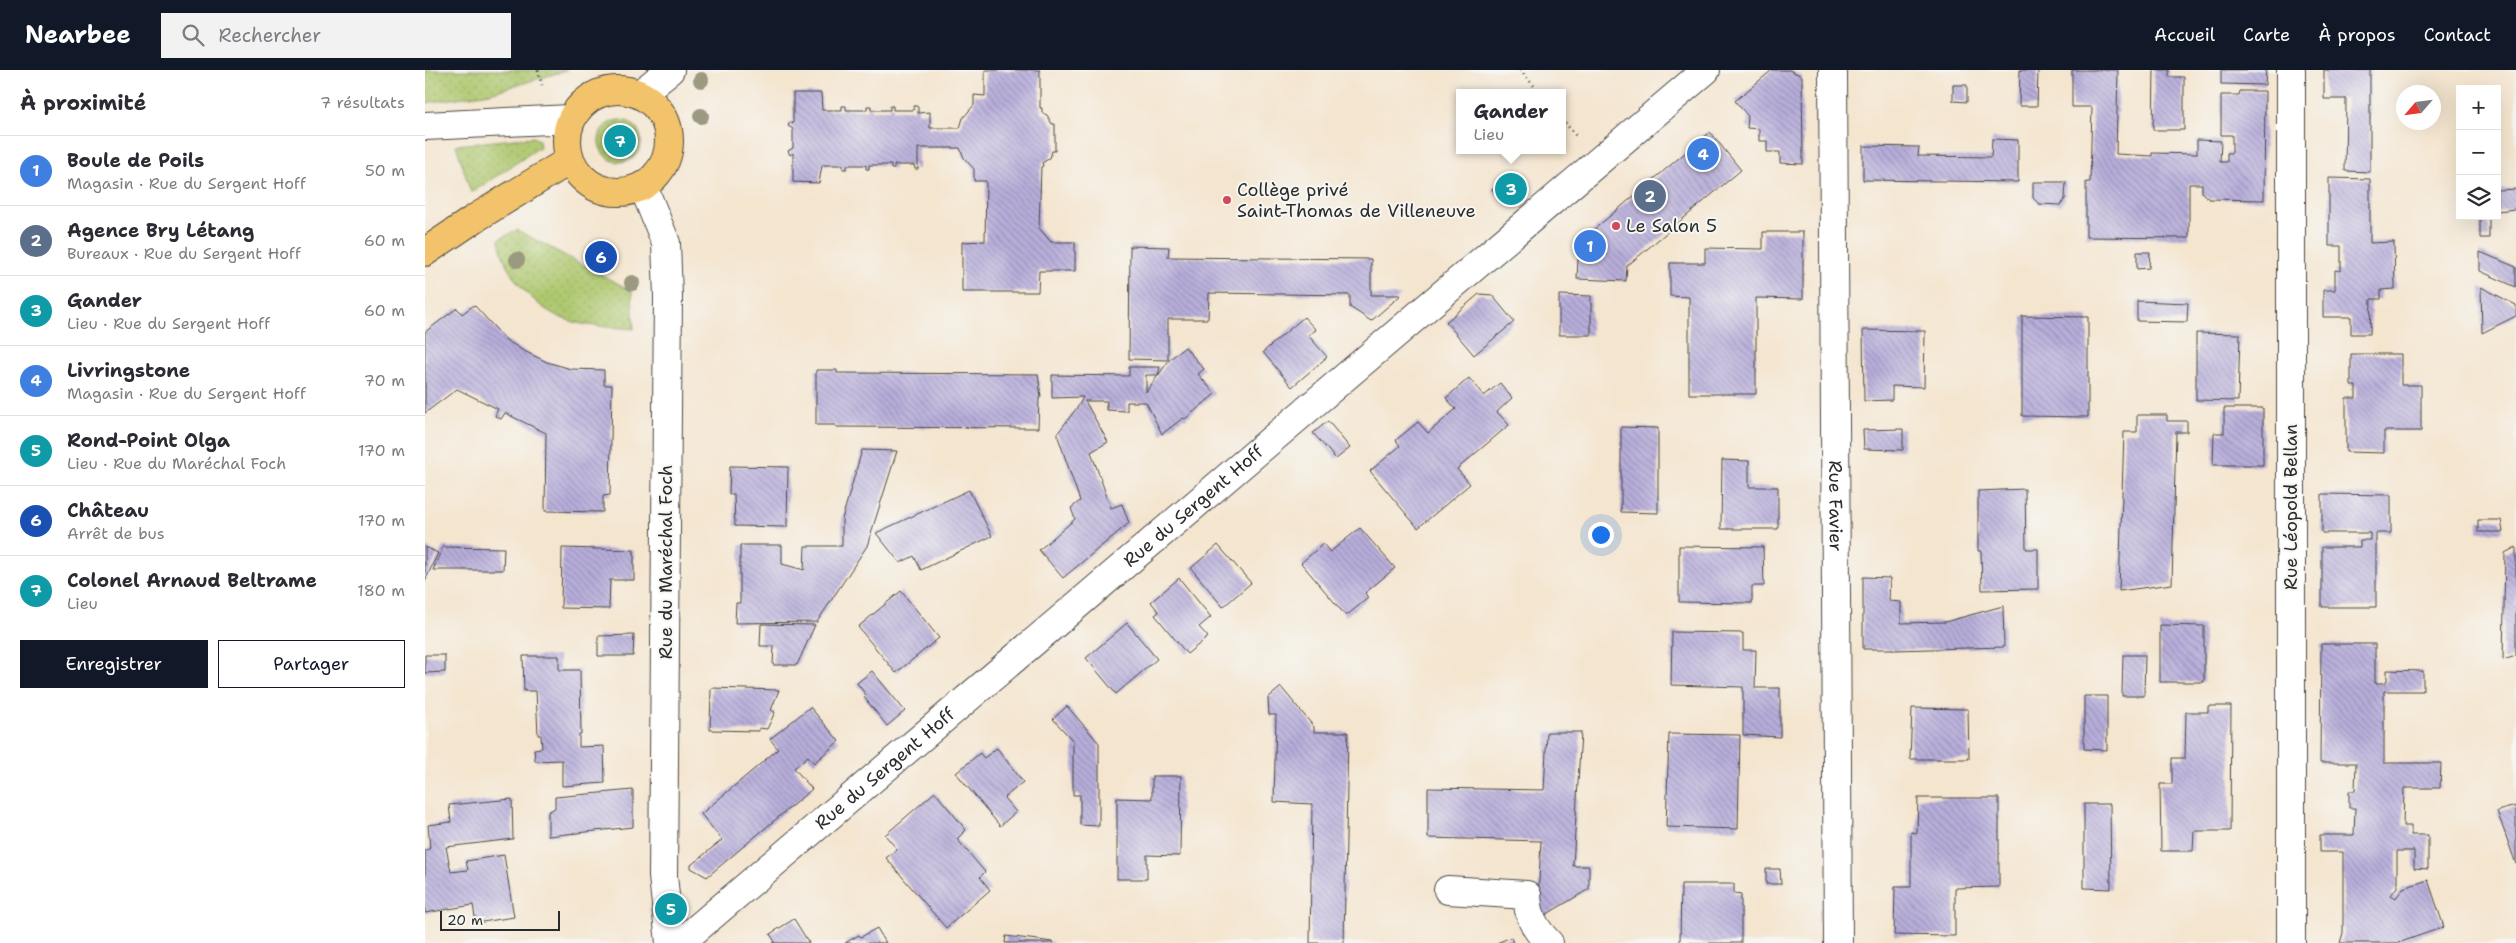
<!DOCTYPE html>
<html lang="fr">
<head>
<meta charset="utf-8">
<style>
  body { margin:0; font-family:"Shantell Sans",sans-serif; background:#f2f2f3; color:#2b2b33 }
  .controls { position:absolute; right:15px; top:15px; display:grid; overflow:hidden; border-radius:0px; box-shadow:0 5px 20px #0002 }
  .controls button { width:45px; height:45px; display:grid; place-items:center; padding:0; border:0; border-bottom:1px solid #e1e1e2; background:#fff; color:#2b2b33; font:25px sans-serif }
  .compass { position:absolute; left:1971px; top:15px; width:45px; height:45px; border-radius:50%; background:#fff; box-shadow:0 5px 20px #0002; rotate:242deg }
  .scale { position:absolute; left:15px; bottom:12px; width:120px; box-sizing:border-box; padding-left:5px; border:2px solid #2b2b2b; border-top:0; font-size:14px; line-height:18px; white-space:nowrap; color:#2b2b2b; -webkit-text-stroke:4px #f6f6f2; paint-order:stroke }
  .you { position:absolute; left:1175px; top:464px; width:18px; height:18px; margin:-12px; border:4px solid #fff; border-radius:50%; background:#1a73e8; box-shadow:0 0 0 8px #1a73e833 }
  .badge { display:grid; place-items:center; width:32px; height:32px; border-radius:50%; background:#111827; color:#fff; font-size:16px; font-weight:700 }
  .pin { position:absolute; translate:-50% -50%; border:2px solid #fff; box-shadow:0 1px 5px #0006 }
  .popup { position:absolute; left:1031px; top:19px; width:110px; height:65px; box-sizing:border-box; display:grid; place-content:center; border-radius:0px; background:#fff; filter:drop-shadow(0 1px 4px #0005); font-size:16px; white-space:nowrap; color:#7c7c81 }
  .popup b { font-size:19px; color:#2b2b33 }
  .popup::after { content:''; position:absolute; left:50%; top:100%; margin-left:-10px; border:10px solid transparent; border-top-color:#fff }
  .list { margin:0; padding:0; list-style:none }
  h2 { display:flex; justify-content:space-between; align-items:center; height:65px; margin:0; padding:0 20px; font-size:21px }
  h2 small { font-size:16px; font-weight:400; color:#7c7c81 }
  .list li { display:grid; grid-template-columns:32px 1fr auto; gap:15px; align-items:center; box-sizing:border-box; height:70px; padding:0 20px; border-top:1px solid #e1e1e2 }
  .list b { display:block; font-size:19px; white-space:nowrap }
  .list p { margin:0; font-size:16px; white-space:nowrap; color:#7c7c81 }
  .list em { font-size:16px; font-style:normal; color:#7c7c81 }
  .actions { display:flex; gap:10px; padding:15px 20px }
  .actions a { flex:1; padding:11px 0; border:1px solid #111827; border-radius:0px; text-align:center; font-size:18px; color:#111827 }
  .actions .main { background:#111827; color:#fff }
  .icon { flex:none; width:28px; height:28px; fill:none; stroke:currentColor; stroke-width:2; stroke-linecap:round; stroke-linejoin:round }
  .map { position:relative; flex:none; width:2091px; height:873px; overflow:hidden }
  header { display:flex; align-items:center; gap:30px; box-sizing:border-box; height:70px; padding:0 25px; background:#111827; color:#fff }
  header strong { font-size:24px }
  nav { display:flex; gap:28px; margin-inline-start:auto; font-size:18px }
  .search { width:350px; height:45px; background:#f2f2f3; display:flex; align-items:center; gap:12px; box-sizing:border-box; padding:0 18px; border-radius:0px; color:#7c7c81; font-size:19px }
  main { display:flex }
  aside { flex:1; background:#fff }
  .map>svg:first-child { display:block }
  .grass { fill:url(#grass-dots); stroke:#6c794c }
  .building { fill:url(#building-back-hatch) }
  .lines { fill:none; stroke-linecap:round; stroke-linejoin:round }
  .minor-casing { stroke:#494744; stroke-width:30 }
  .major-casing { stroke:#494744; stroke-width:30 }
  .path { stroke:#494744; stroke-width:3; stroke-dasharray:1 4; stroke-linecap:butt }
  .minor { stroke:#fff; stroke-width:28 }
  .major { stroke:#f2c36a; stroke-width:28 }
  .tree { fill:#9b9980 }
  .poi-dot { fill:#d1495b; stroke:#f6f6f2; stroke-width:2 }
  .labels { text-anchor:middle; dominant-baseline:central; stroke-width:4; stroke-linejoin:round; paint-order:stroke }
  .poi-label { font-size:18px; fill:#2b2b2b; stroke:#f6f6f2; text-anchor:start }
  .street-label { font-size:18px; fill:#2b2b2b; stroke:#f6f6f2 }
</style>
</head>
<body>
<header>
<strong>Nearbee</strong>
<div class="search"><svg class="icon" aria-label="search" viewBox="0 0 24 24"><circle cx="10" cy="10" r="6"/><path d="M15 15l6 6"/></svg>Rechercher</div>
<nav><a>Accueil</a><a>Carte</a><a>À propos</a><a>Contact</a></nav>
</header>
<main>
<aside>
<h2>À proximité<small>7 résultats</small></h2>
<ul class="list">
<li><span class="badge" style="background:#3f7fe0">1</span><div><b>Boule de Poils</b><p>Magasin · Rue du Sergent Hoff</p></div><em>50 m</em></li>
<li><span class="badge" style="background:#5c6f8a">2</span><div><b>Agence Bry Létang</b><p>Bureaux · Rue du Sergent Hoff</p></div><em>60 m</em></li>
<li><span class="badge" style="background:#0f9aa8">3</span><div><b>Gander</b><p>Lieu · Rue du Sergent Hoff</p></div><em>60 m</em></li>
<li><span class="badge" style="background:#3f7fe0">4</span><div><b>Livringstone</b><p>Magasin · Rue du Sergent Hoff</p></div><em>70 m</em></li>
<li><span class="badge" style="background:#0f9aa8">5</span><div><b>Rond-Point Olga</b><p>Lieu · Rue du Maréchal Foch</p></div><em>170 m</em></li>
<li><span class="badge" style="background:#1a4fb4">6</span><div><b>Château</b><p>Arrêt de bus</p></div><em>170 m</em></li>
<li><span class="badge" style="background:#0f9aa8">7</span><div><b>Colonel Arnaud Beltrame</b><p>Lieu</p></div><em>180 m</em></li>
</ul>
<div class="actions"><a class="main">Enregistrer</a><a>Partager</a></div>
</aside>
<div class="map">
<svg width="2091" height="873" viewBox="0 0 2091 873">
  <defs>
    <pattern id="grass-dots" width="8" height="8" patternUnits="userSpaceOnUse" patternTransform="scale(1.25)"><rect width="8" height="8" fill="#adc76d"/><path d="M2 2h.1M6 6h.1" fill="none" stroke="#95ab5f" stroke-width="1.8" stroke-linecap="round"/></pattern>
    <pattern id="building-back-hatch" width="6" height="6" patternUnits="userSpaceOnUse" patternTransform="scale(1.25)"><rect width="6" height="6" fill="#b8aedb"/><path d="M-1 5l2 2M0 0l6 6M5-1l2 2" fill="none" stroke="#968eb2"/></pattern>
  </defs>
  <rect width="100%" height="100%" fill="#f6f6f2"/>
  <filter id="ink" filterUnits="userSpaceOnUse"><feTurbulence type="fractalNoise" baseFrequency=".02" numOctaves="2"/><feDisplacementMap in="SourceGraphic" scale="10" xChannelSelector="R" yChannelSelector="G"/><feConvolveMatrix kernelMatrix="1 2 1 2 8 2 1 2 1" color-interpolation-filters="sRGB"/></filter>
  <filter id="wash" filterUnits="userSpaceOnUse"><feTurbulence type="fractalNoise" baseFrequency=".0096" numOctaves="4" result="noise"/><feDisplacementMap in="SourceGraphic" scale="20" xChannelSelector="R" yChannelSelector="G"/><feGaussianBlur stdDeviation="1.12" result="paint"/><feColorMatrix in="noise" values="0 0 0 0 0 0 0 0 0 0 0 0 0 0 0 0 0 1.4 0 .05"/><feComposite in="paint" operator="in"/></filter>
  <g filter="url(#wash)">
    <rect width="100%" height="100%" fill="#f4e5cf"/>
    <path class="grass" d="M0,0h143l-78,23 -65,10z
      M174 71a21 21 0 1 1 42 0a21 21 0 1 1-42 0Z
      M108,67l6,3 1,7 -69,46 -15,-48z
      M92,160l115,61 2,38c-46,-4 -75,-1 -109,-38 -14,-15 -23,-31 -26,-52z"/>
    <g id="blocks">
      <path class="building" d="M560,0h55v38h2v5l5,2 5,9h3v27h-3l-2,7 -8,5 1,3 -2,1 -2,61 12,14h24v29h-36l-1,21h-76v-50l23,-1 1,-60h-12v-12l-10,-11 -4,-10h-42v21h-3l-1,-4h-20v4h-3v-4h-22v4h-3v-4h-19v4h-4v-4h-21l-3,18 -26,-1v-29l-3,2 -2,-4 5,-3v-19l-5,-3 2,-4 3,2v-31h28l1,17h20v-4h4v4h21v-4h4v4h19v-4h3v4h21v-4h4v7l12,-1v16h30l3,-10 11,-13v-10l11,1z
        M1347,0h17l13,6 1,88 -23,-1v-11h-13v-11h-8v-12l-12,-1 1,-12 -13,-15z
        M1595,0h18l-1,36h-18z
        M1647,0h46l-2,84 36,2v-3l45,1v-14l24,1 -1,21h7v-9h5v-18h-11v-40h18l1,-4h25l-1,109 -55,-1 -7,-6v-9h-13v54l-103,-1v-55h4l2,-75h-20z
        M1729,0h15v7h15v53h-31z
        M1796,0h45l-1,15 -44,-1z
        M1899,0h46v102l-25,-1 1,-72h-22z
        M1528,15h14v17l-14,-1z
        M1285,62l31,38 -114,96 -1,15 -49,-2 2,-37z
        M1567,69l26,1v42l-155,-2v-34l56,1 -1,9 73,1z
        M1089,102l15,16 -22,18 -15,-17z
        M1904,108l41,1v64l24,-1 1,47 -14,1v9h-10l-1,35h-19v-17h-28v-27h12v-20l6,1v-25h-12z
        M1608,112h33l-1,17 -4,6 -22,-1 -6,-6z
        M2091,119v20l-19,2v-21z
        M2055,146h9v22h-9z
        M1338,162h40v67l-47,-1v96h-67v-97l-19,-1v-33h35v-15l58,1z
        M705,176l39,1 -1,10 203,2v36h30l-30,26 -21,-14v-12l-141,-2 -1,26h-40v41l-39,-1z
        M1712,182h13l-1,16 -12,1z
        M2055,182l36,15v20l-36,-16z
        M2056,217l35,18v11l-34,17z
        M1054,224l13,1 22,27 -40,33 -28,-33z
        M1134,225l32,1v39h-32z
        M1712,231l51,2 -1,19 -50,-1z
        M49,235l32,35 16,10 25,12 24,7 33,1v15h8l-2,110 -7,1v16l-58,-1 1,-78 -41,-20 -4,6 -6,-3 3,-7 -41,-20 -32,24v-81l32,-24 5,6z
        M1597,246l66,1v100l-66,-1z
        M879,247l12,13 -8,5 19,22 -35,30 -29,-35z
        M1438,260l62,1 -1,56 -32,-1v14l-28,1z
        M1771,263l44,1 -2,67 -42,-1z
        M760,277l19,22 -6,5 17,20 -30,25 -2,-1 -21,16 -16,-32h-19v9l-21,-1 1,-9h-22l23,41 -17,10 20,56 11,-4 7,19 -66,55 -24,-28 36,-31 -4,-11 9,-7 -23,-67 22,-29 4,-8 -31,1v-23l77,1v-9h31l-2,8h-12v17l24,-33z
        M1926,284h50v31h20v46h-37v22l-38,-1v-54h10v-12h-5z
        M391,300h21v3l201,1 3,23 -2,1 -1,30 -202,-1 -1,-2h-19z
        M1044,308l15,18 16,-13 12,15 -15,14 12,13 -52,44 13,15 -52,44 -48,-57 30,-25 -4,-6 22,-18 10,11 28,-24 -10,-11z
        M1799,338h39v57h-50l1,-32h10z
        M1712,345h30v6h20v11h-11l-4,152 -53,7 5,-159h13z
        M903,351l22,27 -14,11 -23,-26z
        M1196,357l37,1v85l-37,-1z
        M1478,359v21l-39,-1 -1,-19z
        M437,380l35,1 -30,95 -50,76 -82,1 1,-20h4v-58h42v19l22,6 1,-24h37v-27z
        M1297,390l27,1v26h29v42h-57z
        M305,396l58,1 -1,60 -52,-1 -1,-32h-5z
        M1600,419l1,60h12v40l-56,1 -1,-39h-3v-60z
        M544,420l23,46 -71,34 -7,-14 -14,7 -24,-30z
        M1897,424l69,1v38h-15v74h-54v-60h38v-7h10v-7h-48z
        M2053,450h23l2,12h-25z
        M935,458l35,40 -30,25 3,5 -22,18 -45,-53 22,-19 7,8z
        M793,475l33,38 -28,24 -32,-39z
        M1254,476l84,1 1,39h-12v17l-73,-1z
        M0,477l13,6 -13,28z
        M18,477l61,1 -1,22h-70z
        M2091,477v109l-13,4 2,-107z
        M137,478l72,2v30h-24l-1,29 -48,-1z
        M1438,507l27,1 -1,23 12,1v21l44,-1 58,-16 1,41 -110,3v-1h-31z
        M754,508l32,39 -12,10 9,10 -21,17 -32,-39 4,-3 -8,-10z
        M476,521l38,47 -43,35 -38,-46z
        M702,553l30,36 -41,35 -30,-36z
        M336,554l54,1 -18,40h-24l1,-19h-14z
        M1735,555l44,1v56h-44z
        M1247,562l71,1v17h13l-1,38h25v49l-37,-2v-48l-72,-2z
        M209,565l-1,21h-35v-20z
        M1896,574h54v39h9l3,-2v-11l36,1v20h-39v72h57l-1,25h-36l-1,38h8v9h17v34l-14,-1v-17h-17v36l-6,8 5,3 7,-10 25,-8 16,47 -46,16h-58l3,-10v-81h-23v-17h34l1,-27h-6v-17h6l1,-28h-36z
        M0,585h20v17l-20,1z
        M1698,585h22l-1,41h-22z
        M98,586h36v14h21l1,64h-2v13l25,-1 1,37 -43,3v-26l-27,1 -1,-12 8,-1 -1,-13h-3l-2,-44h-12z
        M447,601l33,40 -18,15 -23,-29 2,-2 -9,-12z
        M856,617l33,40v5h34l-4,211h-34l2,-139 -38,-2 2,-87h-7l-1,-17z
        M286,618l68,2 -8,20 4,2 -8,17 -8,-1v3l-49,-1z
        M1659,626h23v54l-23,-1z
        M642,636l32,37v83l-19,-1v-30h-7v-54l-20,-22z
        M1783,636h23l-1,125h-36l-1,20h-32l-1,-67h12v-26h13l1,-46h22z
        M385,637l29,34 -25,22 -6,-7 -14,12 18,21 -105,88 -16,-9v-3l31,-25 -21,-26 77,-65 -8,-10z
        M1487,638l56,1 1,50h-59z
        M1122,662h34l-8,134h16v23l-52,31 4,-79 -113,-3v-50l116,2z
        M1244,664l71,1 -2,94 -72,-2z
        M572,678l26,34 -19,16 12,14 -16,14 -44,-53 24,-20 4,5z
        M727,706h29l-1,80 -33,-1v24h-30v-81l35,1z
        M208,720v37l-85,9v-24l7,-4v-11z
        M510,722l31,38 -9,9 28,33 -5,5 10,13 -44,38 -60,-70 11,-9 -12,-14z
        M1493,728h81v89l-44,1v48l-61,-1 1,-48h16v-55l6,1z
        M87,729l1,40 -67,8 5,25 17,-2 -2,-9 38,-6 10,62 -38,6 -3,-18 -48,8v-62l5,-3 -2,-23 23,-3 -2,-17z
        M1659,734h26l1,85 -27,-1z
        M2091,736v58l-19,-53z
        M1341,799h14l1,15h-15z
        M1256,814h53v9l7,1v49h-61z
        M369,849l15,24h-36l2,-1 -5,-8z
        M452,858l9,15h-41l14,-8 2,2z
        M581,866l47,6v1h-48z
        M1086,867l2,6h-16z"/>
    </g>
  </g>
  <g filter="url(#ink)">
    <use href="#blocks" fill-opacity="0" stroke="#494744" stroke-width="1"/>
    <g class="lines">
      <defs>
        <g id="minor">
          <path id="s1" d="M1408,0l5,873"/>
          <path d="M215,24l30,-24"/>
          <path d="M0,56l146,-7"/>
          <path d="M218,116l23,57 2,53 -5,580 7,67"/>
          <path d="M1023,820l79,5c1,21 7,33 22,48"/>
          <path id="s2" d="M255,873l1026,-873"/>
          <path d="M1866,873v-873"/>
        </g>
        <path id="major" d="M142 71a51 51 0 1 1 102 0a51 51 0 1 1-102 0Z
          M0,182l49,-33 96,-59"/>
      </defs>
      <use href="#minor" class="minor-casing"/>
      <use href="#major" class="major-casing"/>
      <path class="path" d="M113,0l4,15
        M1095,0l20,23
        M1137,49l14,17"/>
      <use href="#minor" class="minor"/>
      <use href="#major" class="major"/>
    </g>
    <g class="tree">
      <circle cx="276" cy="10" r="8"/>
      <circle cx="276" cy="46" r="8"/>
      <circle cx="92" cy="190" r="8"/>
      <circle cx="207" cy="213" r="8"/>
    </g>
  </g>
  <g class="poi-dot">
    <circle cx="802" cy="130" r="5"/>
    <circle cx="1191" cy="156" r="5"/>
  </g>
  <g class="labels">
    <g class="poi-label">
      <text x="812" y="120">Collège privé<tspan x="812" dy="21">Saint-Thomas de Villeneuve</tspan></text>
      <text x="1201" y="156">Le Salon 5</text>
    </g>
    <g class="street-label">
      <text stroke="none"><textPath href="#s2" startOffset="674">Rue du Sergent Hoff</textPath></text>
      <text stroke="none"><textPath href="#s1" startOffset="436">Rue Favier</textPath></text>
      <text transform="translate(1866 437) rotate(-90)">Rue Léopold Bellan</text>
      <text transform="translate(241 492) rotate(-90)">Rue du Maréchal Foch</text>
      <text stroke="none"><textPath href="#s2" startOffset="269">Rue du Sergent Hoff</textPath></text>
    </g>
  </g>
</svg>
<div class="controls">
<button>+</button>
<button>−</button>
<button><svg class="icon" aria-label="layers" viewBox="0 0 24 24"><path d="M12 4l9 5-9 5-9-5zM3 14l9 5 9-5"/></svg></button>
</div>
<svg class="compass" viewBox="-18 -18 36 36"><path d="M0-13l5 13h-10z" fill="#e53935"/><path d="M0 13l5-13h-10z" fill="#7c7c81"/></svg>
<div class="scale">20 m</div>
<div class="you"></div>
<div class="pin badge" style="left:1165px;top:176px;background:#3f7fe0">1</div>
<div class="pin badge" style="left:1225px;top:126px;background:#5c6f8a">2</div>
<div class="pin badge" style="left:1086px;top:119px;background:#0f9aa8">3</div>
<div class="popup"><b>Gander</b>Lieu</div>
<div class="pin badge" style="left:1278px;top:84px;background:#3f7fe0">4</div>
<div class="pin badge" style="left:246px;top:839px;background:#0f9aa8">5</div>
<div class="pin badge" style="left:176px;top:187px;background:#1a4fb4">6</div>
<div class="pin badge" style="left:195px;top:71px;background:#0f9aa8">7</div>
</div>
</main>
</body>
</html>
